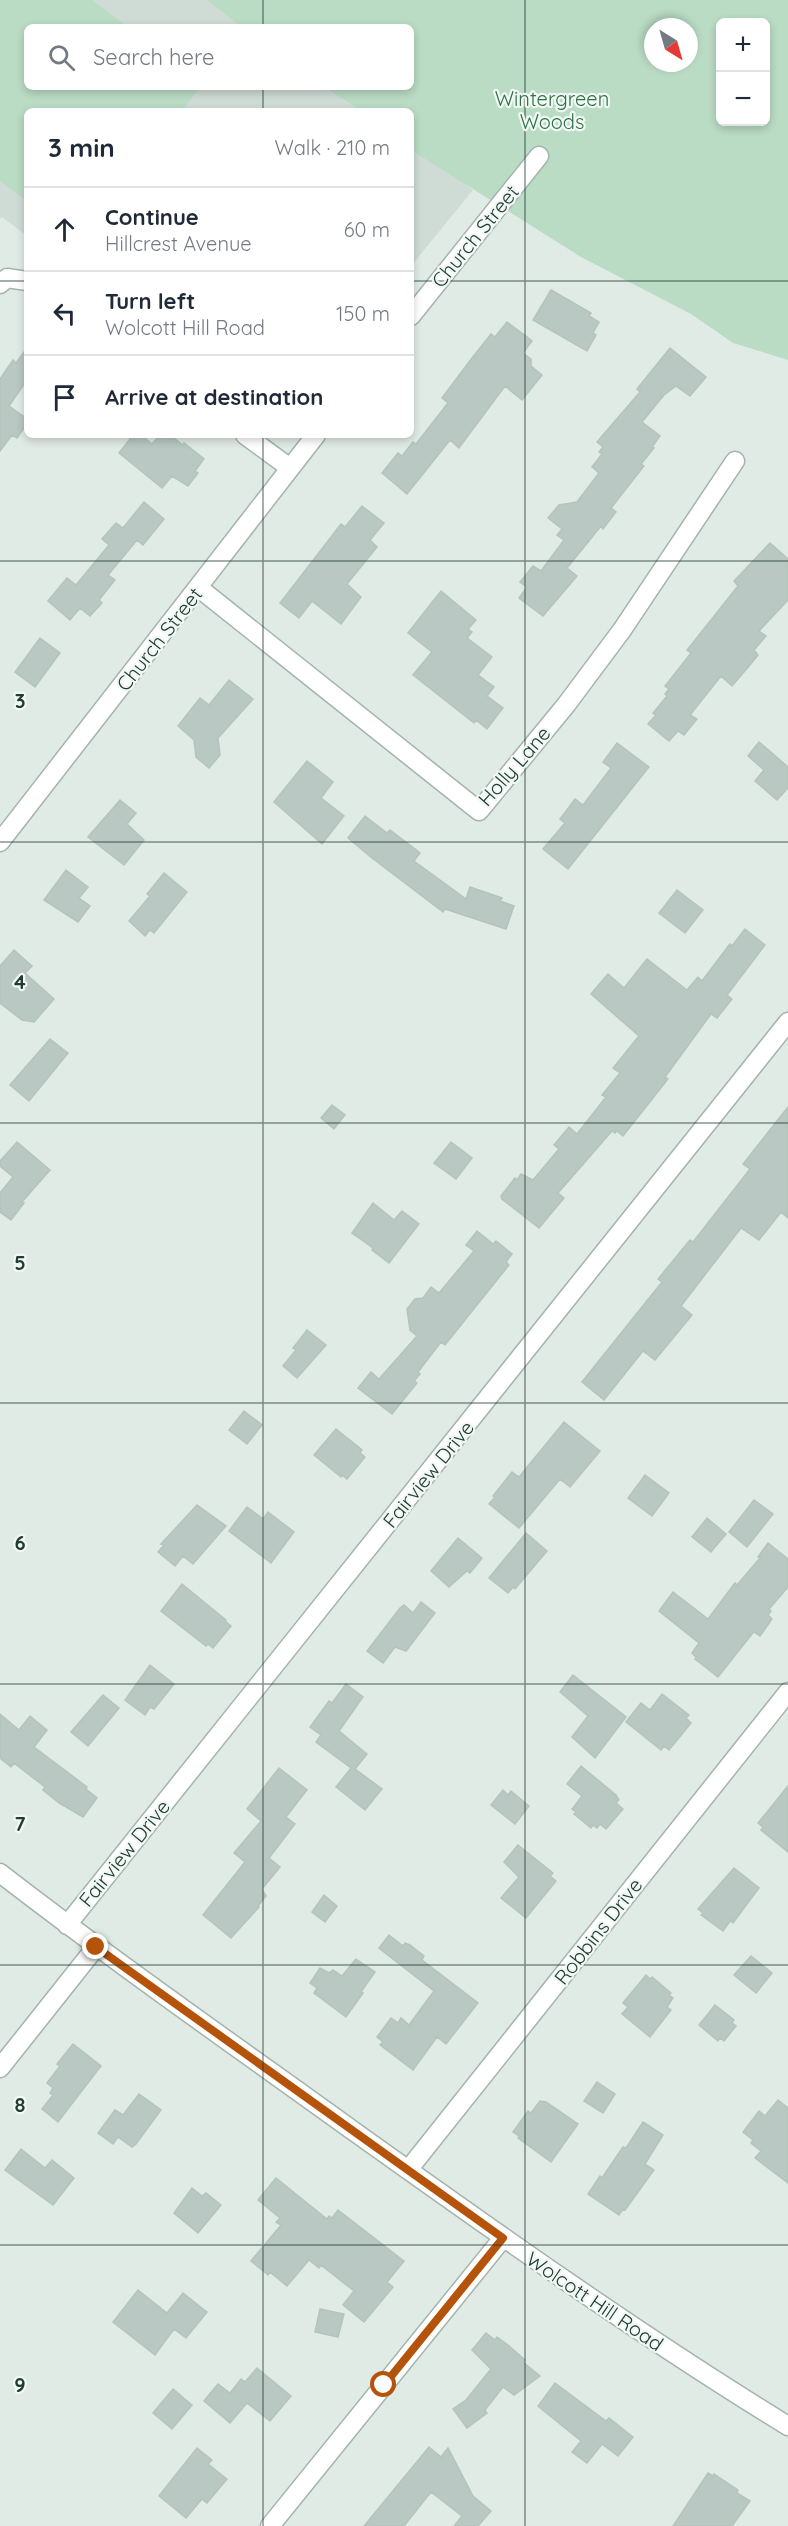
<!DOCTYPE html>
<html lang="en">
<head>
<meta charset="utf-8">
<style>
  body { margin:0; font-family:Quicksand,sans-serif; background:#f2f2f3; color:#1f2937 }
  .controls { position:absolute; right:18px; top:18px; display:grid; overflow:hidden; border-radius:9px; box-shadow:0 3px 9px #0003 }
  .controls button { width:54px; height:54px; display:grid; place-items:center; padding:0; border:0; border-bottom:2px solid #e0e1e3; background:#fff; color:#1f2937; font:30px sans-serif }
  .compass { position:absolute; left:644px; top:18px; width:54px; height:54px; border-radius:50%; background:#fff; box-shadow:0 3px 9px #0003; rotate:143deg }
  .stop { position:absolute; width:18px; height:18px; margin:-14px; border:4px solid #b45309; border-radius:50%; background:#fff }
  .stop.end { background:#b45309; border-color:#fff; box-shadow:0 2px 6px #0008 }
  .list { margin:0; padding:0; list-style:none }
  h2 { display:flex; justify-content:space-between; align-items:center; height:78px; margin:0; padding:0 24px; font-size:26px }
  h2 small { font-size:20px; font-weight:400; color:#747a83 }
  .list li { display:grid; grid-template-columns:39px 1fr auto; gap:18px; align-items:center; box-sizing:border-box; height:84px; padding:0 24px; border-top:2px solid #e0e1e3 }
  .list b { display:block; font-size:22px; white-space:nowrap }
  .list p { margin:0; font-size:20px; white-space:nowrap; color:#747a83 }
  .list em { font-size:20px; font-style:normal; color:#747a83 }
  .icon { flex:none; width:33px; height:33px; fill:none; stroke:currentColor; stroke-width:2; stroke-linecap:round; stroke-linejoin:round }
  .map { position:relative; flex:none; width:788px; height:2526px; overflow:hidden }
  .search { position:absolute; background:#fff; box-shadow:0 3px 9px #0003; left:24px; top:24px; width:390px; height:66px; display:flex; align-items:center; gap:15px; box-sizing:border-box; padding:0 21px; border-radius:9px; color:#747a83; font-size:22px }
  .panel { position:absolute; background:#fff; box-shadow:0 3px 9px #0003; left:24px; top:108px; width:390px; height:330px; border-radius:9px }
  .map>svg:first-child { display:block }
  .built { fill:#cfdbd5 }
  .green { fill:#badbc4; fill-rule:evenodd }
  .building { fill:#b9c8c2; stroke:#b3c4bd; stroke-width:1.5 }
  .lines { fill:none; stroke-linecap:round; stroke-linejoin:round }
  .minor-casing { stroke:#a4b3ad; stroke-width:21 }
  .minor { stroke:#fff; stroke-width:18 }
  .route { stroke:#b45309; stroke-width:8 }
  .grid { fill:none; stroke:#223b34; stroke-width:1.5; stroke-opacity:0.55 }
  .labels { text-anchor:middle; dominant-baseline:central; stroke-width:4.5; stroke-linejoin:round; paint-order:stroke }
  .park-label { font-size:20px; fill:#2d7048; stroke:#f1f8f4 }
  .street-label { font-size:20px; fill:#223b34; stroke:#f1f8f4 }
  .grid-label { font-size:20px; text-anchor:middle; font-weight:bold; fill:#223b34; stroke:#f1f8f4; stroke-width:4.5; stroke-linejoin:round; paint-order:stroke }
</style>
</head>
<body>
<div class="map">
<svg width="788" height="2526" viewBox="0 0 788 2526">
  <rect width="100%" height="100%" fill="#e1ebe6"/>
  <path class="built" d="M0,0h207l34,27h-214v60h297l37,24h-334v125l-25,-19 -2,2z
    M411,150l39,22 23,18 -62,76z"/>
  <path class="green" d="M0,0h92l36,27h-101v60h173l-18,24h-155v90l-27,-20z
    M207,0h581v360l-55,-17 -42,-29 -110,-57 -170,-107v-39h-50l-37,-24h87v-60h-170zM720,22h46v100h-46zM653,27h36v36h-36z"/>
  <path class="building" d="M551,290l40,23 -2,3 10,6 -6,11 3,2 -9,16 -54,-31z
    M507,322l25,19 -9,12 8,6v7l11,9 -20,25 -17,-14 -46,62 -9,-8 -43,54 -25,-21 16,-20 4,3 11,-14 3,2 32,-41 -6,-5 30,-40 19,-24 4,3z
    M27,348v32l-18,26 18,13v5l-10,14 -5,-3 -12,16v-72l13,-19 3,3z
    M670,348l36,29 -16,19 -14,-10 -12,9 -22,27 18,14 -8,11 2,1 -13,16 3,2 -33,42 5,4 -13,17 -2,-3 -34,42 10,8 -34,40 -24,-18 8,-11 -7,-5 13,-16 8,5 23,-31 -7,-5 5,-6 -14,-11 11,-13 18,-3 22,-29 -7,-6 10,-13 -3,-2 4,-5 -6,-5 43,-50 -3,-3z
    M133,435h8l11,9 8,-9h10l13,10 1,-2 20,16 -9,12 3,2 -10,13 -16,-10 -10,12 -43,-35z
    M144,502l20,17 -21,26 -6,-5 -29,35 7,5 -16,20 3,3 -12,13 -10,-8 -10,12 -22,-19 19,-23 9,7 33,-40 -7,-6 14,-16 7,5z
    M362,506l22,17 -14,17 7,7 -30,37 14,13 -20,27 -29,-23 -13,17 -19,-15 61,-79 4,3z
    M770,543l18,16v41l-29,31 7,5 -12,14 4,5 -8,10 -18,21 -11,-10 -31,39 7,4 -13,16 -6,-4 -9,10 -21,-17 8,-9 -3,-2 14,-17 -2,-2 4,-5 -4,-3 26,-33 -4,-3 51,-64 -4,-5z
    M441,591l35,29 -8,9 4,3 -5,6 25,19 -14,18 16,12 -7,9 16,12 -16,21 -11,-9 -2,3 -61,-48 19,-23 -24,-19z
    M40,638l20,15 -25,34 -20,-15z
    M229,680l24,19 -35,39 2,17 -11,13 -13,-11 -2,-17 -16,-14 22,-28 9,7z
    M759,742l29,25v21l-11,12 -22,-19 9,-11 -16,-14z
    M617,743l32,24 -81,102 -25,-20 22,-26 -5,-4 15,-20 8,6 28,-37 -8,-6z
    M307,761l26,21 -12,16 23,18 -22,28 -48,-42z
    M120,800l16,13 -9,11 17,16 -20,25 -36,-28z
    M365,816l22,17 3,-3 30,23 -6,8 52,38 4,-12 32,11 -2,3 14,5 -8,23 -61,-20 -2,3 -71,-54 -24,-20z
    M66,870l22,17 -9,11 11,8 -12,16 -34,-22z
    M164,873l23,19 -33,41 -4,-3 -5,6 -16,-15 21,-25 -3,-2z
    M677,890l26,20 -18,23 -26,-20z
    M745,929l20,16 -38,50 5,4 -15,19 -6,-4 -46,63 3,2 -45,57 -6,-5 -2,2 -3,-2 -54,62 6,5 -25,30 -37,-29 -1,-3 14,-18 2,2 4,-6 12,6 26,-31 -5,-4 15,-18 8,7 29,-37 -4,-2 18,-22 -7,-5 26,-32 -48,-42 17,-20 16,14 23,-29 40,31 11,-13 4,4 28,-37 2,2z
    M14,950l18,16 -7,7 29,26 -20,23 -12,-2 -22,-17v-37z
    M50,1039l18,14 -39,48 -19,-16z
    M332,1105l13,10 -11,14 -13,-11z
    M788,1107v111l-7,-6 -22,28 -18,-12 -60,78 11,9 -37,45 -12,-9 -39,49 -22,-18 80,-100 -4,-3 32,-39 3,2 57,-73 -7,-5z
    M17,1142l33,28 -28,32 2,1 -13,17 -11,-8v-19l13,-16 -13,-11v-5z
    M451,1142l21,16 -16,21 -22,-16z
    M373,1203l21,17 8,-9 17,13 -30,39 -17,-13 1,-2 -21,-15z
    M477,1231l16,13 3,-3 16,13 -6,8 3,3 -64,80 -4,-3 -23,30 2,2 -6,7 3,2 -25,31 -34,-26 13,-16 8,7 38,-43 -7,-6 -3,-21 8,-10 8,-1 8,-11 8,6 35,-42 -8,-6z
    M307,1330l19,15 -29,33 -14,-12 13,-16 -3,-2z
    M244,1411l18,14 -15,19 -18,-14z
    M564,1422l36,29 -30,36 -10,-8 -41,49 -30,-24 6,-7 -2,-1 19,-24 7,5z
    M336,1429l26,21 -2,3 5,4 -18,22 -5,-4 -1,2 -27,-22z
    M645,1475l24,18 -17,23 -24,-18z
    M754,1500l19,14 -26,33 -18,-15z
    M197,1505l29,21 -33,38 -10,-8 -8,10 -17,-14 6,-7 -3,-1z
    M247,1507l16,12 5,-7 26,20 -23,31 -42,-32z
    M707,1518l19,16 -15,18 -19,-15z
    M526,1533l21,18 -32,38 -2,-2 -5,6 -19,-15z
    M458,1538l24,20 -12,15 -3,-2 -18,16 -18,-16z
    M768,1543l20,16v28l-19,22 2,2 -3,4 4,4 -12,17 -6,-4 -2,2 -34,43 -23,-18 1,-2 -4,-4 7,-10 -40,-32 14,-19 35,27 27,-36 2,2 23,-27 -2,-1z
    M182,1584l44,36 -1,1 6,5 -18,22 -5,-4 -2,2 -45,-35z
    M421,1602l14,11 -29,38 -11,-4 -12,16 -16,-12 33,-43 4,-3 9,8z
    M150,1665l24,19 -20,25 -4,-2 -5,8 -20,-15z
    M573,1675l53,42 -31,41 -23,-21 16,-21 -28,-24z
    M346,1684l17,13 -24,34 28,23 -12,15 27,20 -17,21 -29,-23 15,-19 -35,-26 5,-7 -11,-8 19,-26 3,2z
    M662,1694l27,21 -3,3 5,5 -22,27 -5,-4 -3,4 -35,-28 15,-19 9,7z
    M103,1695l16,13 -31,38 -17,-14z
    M0,1714l19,16 11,-14 17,14 -13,17 53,40 -1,2 11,9 -14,19 -24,-14 -16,-13 2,-3 -31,-24 -3,4 -11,-9z
    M581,1766l35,29 3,5 -3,3 7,6 -17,20 -6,-5 -3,4 -4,-3 -2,3 -17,-14 2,-2 -4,-3 10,-13 -15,-12z
    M279,1768l28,22 -21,27 9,7 -26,34 11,9 -18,22 4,7 -8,10 1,1 -28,31 -28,-23 42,-53 -11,-9 27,-32 -14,-12z
    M788,1786v66l-27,-22 2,-3 -5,-4z
    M503,1790l5,5 3,-4 18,15 -14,18 -24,-19z
    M518,1845l35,28 -3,3 6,5 -30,37 -25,-20 18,-21 -15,-15z
    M734,1868l25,20 -26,35 -2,-3 -8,11 -22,-16 2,-2 -5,-4z
    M324,1895l13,11 -12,16 -13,-10z
    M389,1935l14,11 2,-3 5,2 14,11 -2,4 56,43 -32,41 -9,-7 -24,33 -33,-25 3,-3 -6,-5 14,-19 7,5 3,-5 8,7 25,-34 -55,-43z
    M751,1956l21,17 -16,20 -22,-18z
    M356,1959l19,13 -14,20 2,1 -17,24 -32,-24 3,-5 -7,-5 10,-15 9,5 4,-3 9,6z
    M646,1975l4,4 2,-2 19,16 -2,2 4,3 -6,9 4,3 -21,27 -28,-23 6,-7 -5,-4z
    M715,2005l19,15 -2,3 4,3 -12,15 -4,-3 -2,3 -19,-16z
    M73,2044l28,22 -43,56 -16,-13 11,-14 -3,-2 3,-5 -6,-5 13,-17 -3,-2z
    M597,2082l18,12 -12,19 -19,-12z
    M139,2094l22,16 -25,34 -4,3 -14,-10 -5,7 -15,-11 17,-23 8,5z
    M778,2100l10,8v75l-33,-25 6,-7 -10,-8 2,-3 -10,-8 16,-21 6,5z
    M540,2101l6,1 32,22 -27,38 -33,-24 1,-2 -6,-4 15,-21 3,2z
    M643,2122l20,13 -18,29 9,6 -29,40 -2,-1 -4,6 -31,-21 12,-18 2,2 21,-31 3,1z
    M21,2149l24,19 7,-8 22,18 -21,27 -48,-35z
    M276,2178l51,41 2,-3 3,2 6,-8 66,51 -17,21 6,5 -29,35 -21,-17 11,-14 -33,-26 -2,3 -10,-8 -22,26 -17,-14 -2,3 -17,-14 30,-36 -5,-3 4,-4 -22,-18z
    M192,2188l10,8 4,-3 15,12 -23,28 -24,-20z
    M138,2290l29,23 16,-20 24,19 -21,26 -12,-9 -19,26 -42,-33z
    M320,2309l24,5 -6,23 -23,-5z
    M486,2333l9,7 2,-3 11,8 17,15 -2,2 17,14 -26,19 -11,-8 -18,23 2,3 -20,15 -14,-19 13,-9 25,-31 -19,-19z
    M257,2368l34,28 -21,25 -23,-18 -17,20 -26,-22 14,-17 12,9 11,-14 4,3z
    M555,2383l51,38 3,-3 24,19 -15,19 -16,-12 -15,19 -15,-11 9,-11 -43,-35z
    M173,2389l19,16 -20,24 -19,-16z
    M429,2447l12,10 7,-9 25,48 18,15 -13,15h-24l8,-10 -31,-24 -27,34h-40z
    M197,2448l15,12 -4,4 19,15 -20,24 -5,-4 -16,19 -27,-22z
    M708,2473l5,3 1,-2 24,16 -1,3 13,8 -18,25h-59z"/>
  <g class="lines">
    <defs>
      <path id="minor" d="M0,284l7,-6 20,3
        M411,316l128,-160
        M245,435l45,33
        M199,588l280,223 87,-106 56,-75 113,-169
        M0,842l316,-407
        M0,1873c115,89 234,172 352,257 143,102 286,204 436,296
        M67,1925l721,-903
        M0,2068l96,-121
        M408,2170l380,-478
        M270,2526l233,-288"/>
    </defs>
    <use href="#minor" class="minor-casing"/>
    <use href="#minor" class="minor"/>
  </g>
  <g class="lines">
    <path class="route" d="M96,1947l407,291 -119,147"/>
  </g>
  <path class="grid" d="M263,0v27M525,0v2526M263,87v24M0,281h27M411,281h377M263,435v2091M0,561h788M0,842h788M0,1123h788M0,1403h788M0,1684h788M0,1965h788M0,2245h788"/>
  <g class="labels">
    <g class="park-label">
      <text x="552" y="98">Wintergreen<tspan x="552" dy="23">Woods</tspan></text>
    </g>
    <g class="street-label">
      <text transform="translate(475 236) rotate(-51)">Church Street</text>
      <text transform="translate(159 639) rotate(-52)">Church Street</text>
      <text transform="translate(514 766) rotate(-49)">Holly Lane</text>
      <text transform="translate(428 1474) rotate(-51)">Fairview Drive</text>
      <text transform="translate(124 1853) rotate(-51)">Fairview Drive</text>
      <text transform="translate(598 1931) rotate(-52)">Robbins Drive</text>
      <text transform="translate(595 2301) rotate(34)">Wolcott Hill Road</text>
    </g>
  </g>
  <g class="grid-label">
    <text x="20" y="708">3</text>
    <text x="20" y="989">4</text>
    <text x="20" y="1270">5</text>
    <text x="20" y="1550">6</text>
    <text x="20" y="1831">7</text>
    <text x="20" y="2112">8</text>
    <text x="20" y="2392">9</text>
  </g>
</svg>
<div class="controls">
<button>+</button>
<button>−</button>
</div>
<svg class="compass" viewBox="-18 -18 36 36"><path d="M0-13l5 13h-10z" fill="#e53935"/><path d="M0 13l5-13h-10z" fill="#747a83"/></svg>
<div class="stop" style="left:384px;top:2385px"></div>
<div class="stop end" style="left:96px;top:1947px"></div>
<div class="search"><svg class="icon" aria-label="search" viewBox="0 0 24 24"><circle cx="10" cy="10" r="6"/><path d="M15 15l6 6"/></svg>Search here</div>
<section class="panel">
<h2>3 min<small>Walk · 210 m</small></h2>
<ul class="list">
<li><svg class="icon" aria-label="ahead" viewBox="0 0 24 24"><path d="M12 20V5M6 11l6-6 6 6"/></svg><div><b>Continue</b><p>Hillcrest Avenue</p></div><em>60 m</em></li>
<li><svg class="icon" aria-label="left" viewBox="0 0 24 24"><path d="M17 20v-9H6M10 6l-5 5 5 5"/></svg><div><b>Turn left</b><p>Wolcott Hill Road</p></div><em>150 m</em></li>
<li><svg class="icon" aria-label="arrive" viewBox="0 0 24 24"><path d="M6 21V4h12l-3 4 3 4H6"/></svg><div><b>Arrive at destination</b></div></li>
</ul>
</section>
</div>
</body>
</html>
